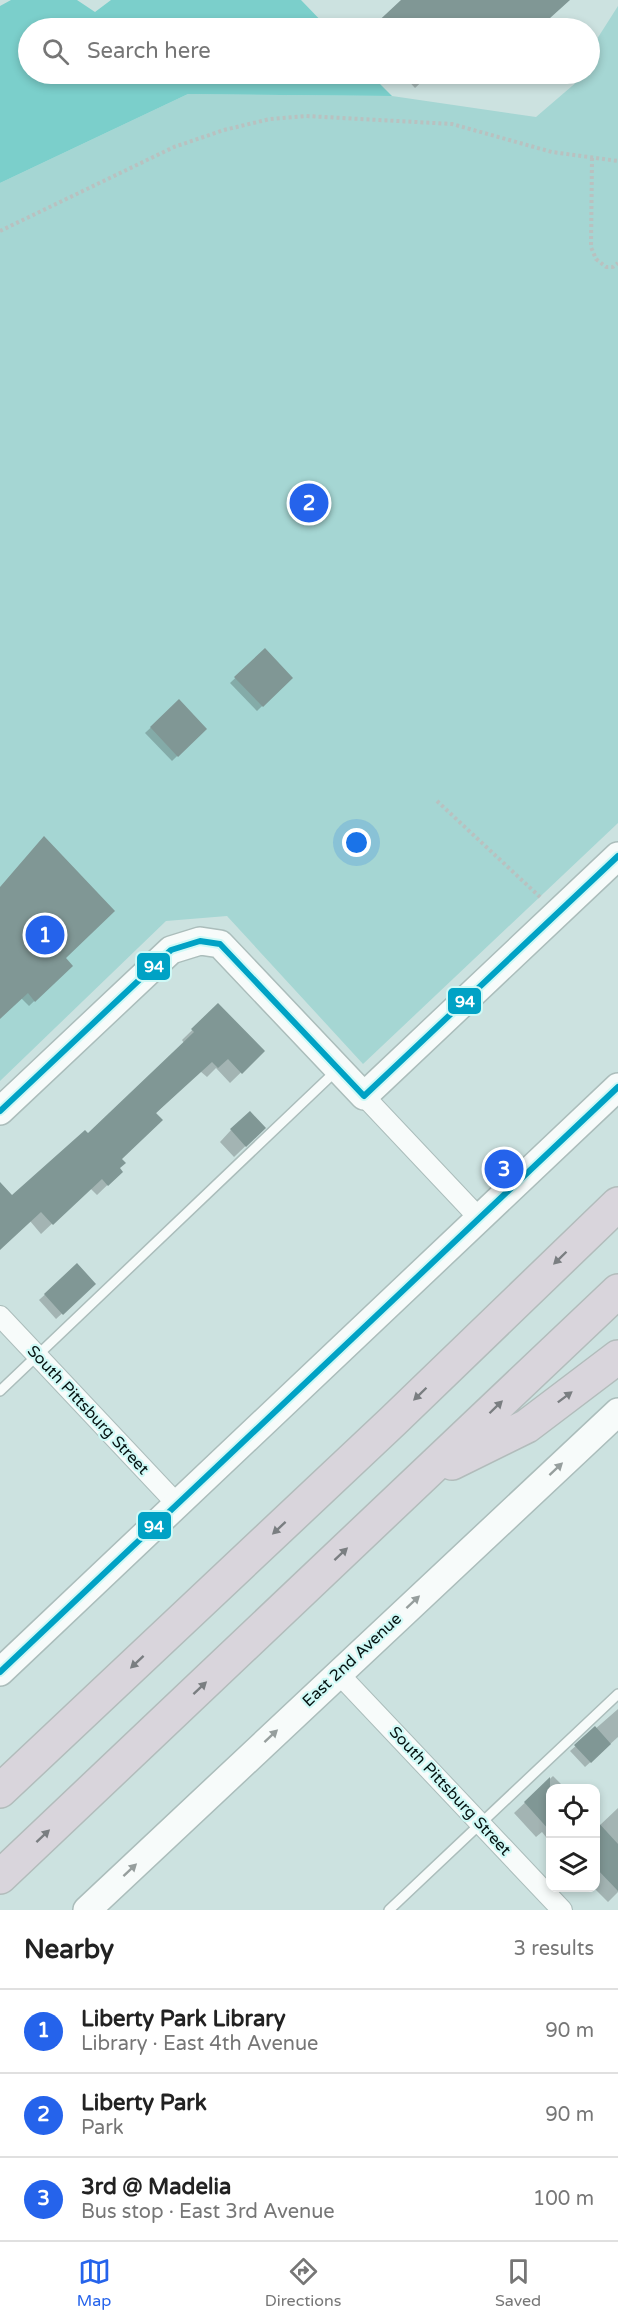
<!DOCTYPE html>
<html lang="en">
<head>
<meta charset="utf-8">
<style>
  body { margin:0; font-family:"Varela Round",sans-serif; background:#f2f2f2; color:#222 }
  .controls { position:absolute; right:18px; bottom:18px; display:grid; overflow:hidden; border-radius:12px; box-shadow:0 3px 9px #0003 }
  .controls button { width:54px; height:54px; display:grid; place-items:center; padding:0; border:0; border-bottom:2px solid #e0e0e0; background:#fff; color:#222; font:30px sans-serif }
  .you { position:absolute; left:357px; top:843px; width:21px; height:21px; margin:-15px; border:4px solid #fff; border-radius:50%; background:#1a73e8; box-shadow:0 0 0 9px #1a73e833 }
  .badge { display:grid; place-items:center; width:39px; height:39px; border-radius:50%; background:#2563eb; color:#fff; font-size:20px; font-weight:700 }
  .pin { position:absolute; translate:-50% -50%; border:3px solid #fff; box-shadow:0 2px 6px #0006 }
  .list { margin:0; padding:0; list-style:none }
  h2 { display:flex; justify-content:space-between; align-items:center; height:78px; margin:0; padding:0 24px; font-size:26px }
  h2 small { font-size:20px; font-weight:400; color:#767676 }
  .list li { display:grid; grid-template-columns:39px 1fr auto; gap:18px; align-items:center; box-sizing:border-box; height:84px; padding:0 24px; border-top:2px solid #e0e0e0 }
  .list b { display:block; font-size:22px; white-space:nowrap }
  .list p { margin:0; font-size:20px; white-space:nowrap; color:#767676 }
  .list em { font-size:20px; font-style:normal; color:#767676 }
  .icon { flex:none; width:33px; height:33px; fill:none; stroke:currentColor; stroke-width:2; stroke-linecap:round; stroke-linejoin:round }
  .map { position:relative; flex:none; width:618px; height:1910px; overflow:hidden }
  .search { position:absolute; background:#fff; box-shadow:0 3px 9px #0003; left:18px; right:18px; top:18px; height:66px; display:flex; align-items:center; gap:15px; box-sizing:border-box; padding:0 21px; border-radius:33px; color:#767676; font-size:22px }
  .sheet { height:330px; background:#fff }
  nav { display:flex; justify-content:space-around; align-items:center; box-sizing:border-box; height:84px; border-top:2px solid #e0e0e0; background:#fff; font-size:16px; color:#767676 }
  nav a { display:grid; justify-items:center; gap:3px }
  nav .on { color:#2563eb }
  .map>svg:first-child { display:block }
  .green { fill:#a5d6d3 }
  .forest { fill:#7bcfcb }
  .shadow { fill:#0003 }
  .building { fill:#809795 }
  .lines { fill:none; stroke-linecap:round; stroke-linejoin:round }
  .lane-casing { stroke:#abbdbb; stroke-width:12 }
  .street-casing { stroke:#abbdbb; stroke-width:22 }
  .secondary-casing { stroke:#abbdbb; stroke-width:30 }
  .highway-casing { stroke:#b2bcbb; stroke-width:36 }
  .path { stroke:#b9c1c0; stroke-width:4; stroke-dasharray:3 3; stroke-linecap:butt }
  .lane { stroke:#f7fbfa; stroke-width:9 }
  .street { stroke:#f7fbfa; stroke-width:20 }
  .secondary { stroke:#f7fbfa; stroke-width:27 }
  .highway { stroke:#d9d5dc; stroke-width:33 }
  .bus-1-casing { stroke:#cff9f6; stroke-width:10 }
  .bus-1 { stroke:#00a2c5; stroke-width:6 }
  .oneway { fill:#7a7e81 }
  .oneway2 { fill:#969e9d }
  .labels { text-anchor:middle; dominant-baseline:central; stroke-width:4.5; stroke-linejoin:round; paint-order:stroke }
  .street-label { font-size:16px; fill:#051312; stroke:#cff9f6 }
  .line-badge { stroke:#cff9f6; stroke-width:2 }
  .badge-label { font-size:16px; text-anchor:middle; font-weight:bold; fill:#fff }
</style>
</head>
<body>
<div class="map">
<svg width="618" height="1910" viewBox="0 0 618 1910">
  <rect width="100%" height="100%" fill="#cce2e0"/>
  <path class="green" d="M618,6v817l-255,241 -136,-148 -61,5 -166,160v-898l188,-89 204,2 144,21 50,-43h4v-24z"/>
  <path class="forest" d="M11,0h66l18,12 16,-12h190l27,28h-300v46h342l22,22 -204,-2 -188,89v-177z"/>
  <path class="shadow" d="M403,0h165l-30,28h-165z
    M387,74h10l-5,5z
    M402,74h28l-15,14z
    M265,650l26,28 -34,33 -27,-28z
    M179,701l26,28 -33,32 -27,-28z
    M0,889l71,77 -42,40 -8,-8 -21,19z
    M218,1005l45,46 -33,32 -14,-15 -9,9 -7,-6 -45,43 -35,45 -2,9 3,4 -24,23 -7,-7 -49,46 -11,-13 -30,27v-56l12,5 76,-62 96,-92 -2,-3z
    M231,1130l22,9 -19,18 -14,-15z
    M76,1266l18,18 -38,35 -17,-19z
    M618,1709v28l-33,30 -15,-16z
    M553,1776l12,12h-15v54l-8,-10 -6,5 -22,-24z
    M618,1808v84l-10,10 -14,-14 2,-66 3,4z"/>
  <path class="building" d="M401,0h169l-31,28h-168z
    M265,648l28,30 -30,29 -29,-30z
    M179,699l28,30 -29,28 -28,-30z
    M44,836l71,75 -49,47 7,8 -38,36 -7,-9 -28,26v-132z
    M218,1003l47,48 -23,23 -14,-15 -10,9 -6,-6 -56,51 7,7 -41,39 4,4 -6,5 3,4 -15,14 -6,-7 -49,46 -12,-13 -41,38v-68l12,13 73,-65 3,3 106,-101 -3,-3z
    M250,1111l16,17 -20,19 -16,-18z
    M77,1263l19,21 -33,31 -19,-21z
    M595,1726l16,18 -20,19 -17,-18z
    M550,1777v54l-26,-29z
    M596,1820l22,24v47l-22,-23z"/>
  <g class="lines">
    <defs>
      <path id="lane" d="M0,1391l337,-321
        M389,1910l229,-216"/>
      <path id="street" d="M364,1096l115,122
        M0,1316l176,187
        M338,1673l224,237"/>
      <path id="secondary" d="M0,1111l171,-161 29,-9 20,3 144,152 254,-240
        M0,1672l618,-585
        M87,1910l531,-498"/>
      <path id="highway" d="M452,1463l75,-37 91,-69
        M0,1791l393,-370 225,-217
        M0,1877l618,-586"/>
    </defs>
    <use href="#lane" class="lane-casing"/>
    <use href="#street" class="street-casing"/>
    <use href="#secondary" class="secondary-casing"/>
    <use href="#highway" class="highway-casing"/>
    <path class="path" d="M592,158l-1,89 5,12 10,8h7l5,-4
      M0,231l174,-84 50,-17 46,-11 36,-3 146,8 100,28 66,9
      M437,801l103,96"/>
    <use href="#lane" class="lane"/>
    <use href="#street" class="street"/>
    <use href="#secondary" class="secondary"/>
    <use href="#highway" class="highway"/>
    <defs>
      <path id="bus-1" d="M0,1111l171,-161 29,-9 20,3 144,152 254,-240
        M0,1672l618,-585"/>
    </defs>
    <use href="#bus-1" class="bus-1-casing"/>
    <use href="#bus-1" class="bus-1"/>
  </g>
  <defs><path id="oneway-solid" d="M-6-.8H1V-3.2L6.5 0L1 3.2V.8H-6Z" transform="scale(1.5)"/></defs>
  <g class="oneway">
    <use href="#oneway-solid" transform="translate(560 1258) rotate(136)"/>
    <use href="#oneway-solid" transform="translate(420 1394) rotate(136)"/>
    <use href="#oneway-solid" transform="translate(565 1397) rotate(-37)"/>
    <use href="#oneway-solid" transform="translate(496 1407) rotate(-44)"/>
    <use href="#oneway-solid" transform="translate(279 1528) rotate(137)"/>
    <use href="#oneway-solid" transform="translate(341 1554) rotate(-43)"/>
    <use href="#oneway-solid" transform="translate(137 1662) rotate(137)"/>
    <use href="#oneway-solid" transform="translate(200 1688) rotate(-43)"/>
    <use href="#oneway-solid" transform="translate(43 1836) rotate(-43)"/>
  </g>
  <g class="oneway2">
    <use href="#oneway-solid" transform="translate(556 1469) rotate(-43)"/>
    <use href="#oneway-solid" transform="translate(413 1602) rotate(-43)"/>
    <use href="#oneway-solid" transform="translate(271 1736) rotate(-43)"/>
    <use href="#oneway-solid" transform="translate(130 1870) rotate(-43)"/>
  </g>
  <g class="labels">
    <g class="street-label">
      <text transform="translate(88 1410) rotate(47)">South Pittsburg Street</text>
      <text transform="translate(352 1660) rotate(-43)">East 2nd Avenue</text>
      <text transform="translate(450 1791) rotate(47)">South Pittsburg Street</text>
    </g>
  </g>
  <g class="line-badge">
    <rect x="136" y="952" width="35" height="29" rx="6" fill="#00a2c5"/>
    <rect x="447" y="987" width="35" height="28" rx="6" fill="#00a2c5"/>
    <rect x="137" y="1511" width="35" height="29" rx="6" fill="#00a2c5"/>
  </g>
  <g class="badge-label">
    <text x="154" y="972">94</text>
    <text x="465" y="1007">94</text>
    <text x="154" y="1532">94</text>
  </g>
</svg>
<div class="controls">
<button><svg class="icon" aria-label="locate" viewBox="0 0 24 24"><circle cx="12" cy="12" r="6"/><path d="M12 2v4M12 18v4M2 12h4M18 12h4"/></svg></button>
<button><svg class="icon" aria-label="layers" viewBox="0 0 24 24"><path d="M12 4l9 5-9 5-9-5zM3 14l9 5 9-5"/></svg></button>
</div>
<div class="you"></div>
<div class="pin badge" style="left:45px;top:935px">1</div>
<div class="pin badge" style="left:309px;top:503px">2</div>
<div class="pin badge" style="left:504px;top:1169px">3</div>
<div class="search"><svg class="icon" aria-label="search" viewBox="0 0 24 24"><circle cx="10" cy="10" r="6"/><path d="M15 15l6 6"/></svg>Search here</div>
</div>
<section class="sheet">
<h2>Nearby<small>3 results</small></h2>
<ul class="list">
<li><span class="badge">1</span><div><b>Liberty Park Library</b><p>Library · East 4th Avenue</p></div><em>90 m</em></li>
<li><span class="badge">2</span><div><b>Liberty Park</b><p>Park</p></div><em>90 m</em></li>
<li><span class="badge">3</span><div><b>3rd @ Madelia</b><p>Bus stop · East 3rd Avenue</p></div><em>100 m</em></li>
</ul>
</section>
<nav>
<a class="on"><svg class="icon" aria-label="map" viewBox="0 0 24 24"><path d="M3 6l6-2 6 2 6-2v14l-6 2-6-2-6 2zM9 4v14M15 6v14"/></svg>Map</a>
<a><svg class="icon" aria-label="directions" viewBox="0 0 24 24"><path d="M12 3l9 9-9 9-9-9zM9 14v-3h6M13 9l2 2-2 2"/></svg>Directions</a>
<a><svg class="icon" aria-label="saved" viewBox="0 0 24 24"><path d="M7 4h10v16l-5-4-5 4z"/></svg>Saved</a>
</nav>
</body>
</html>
